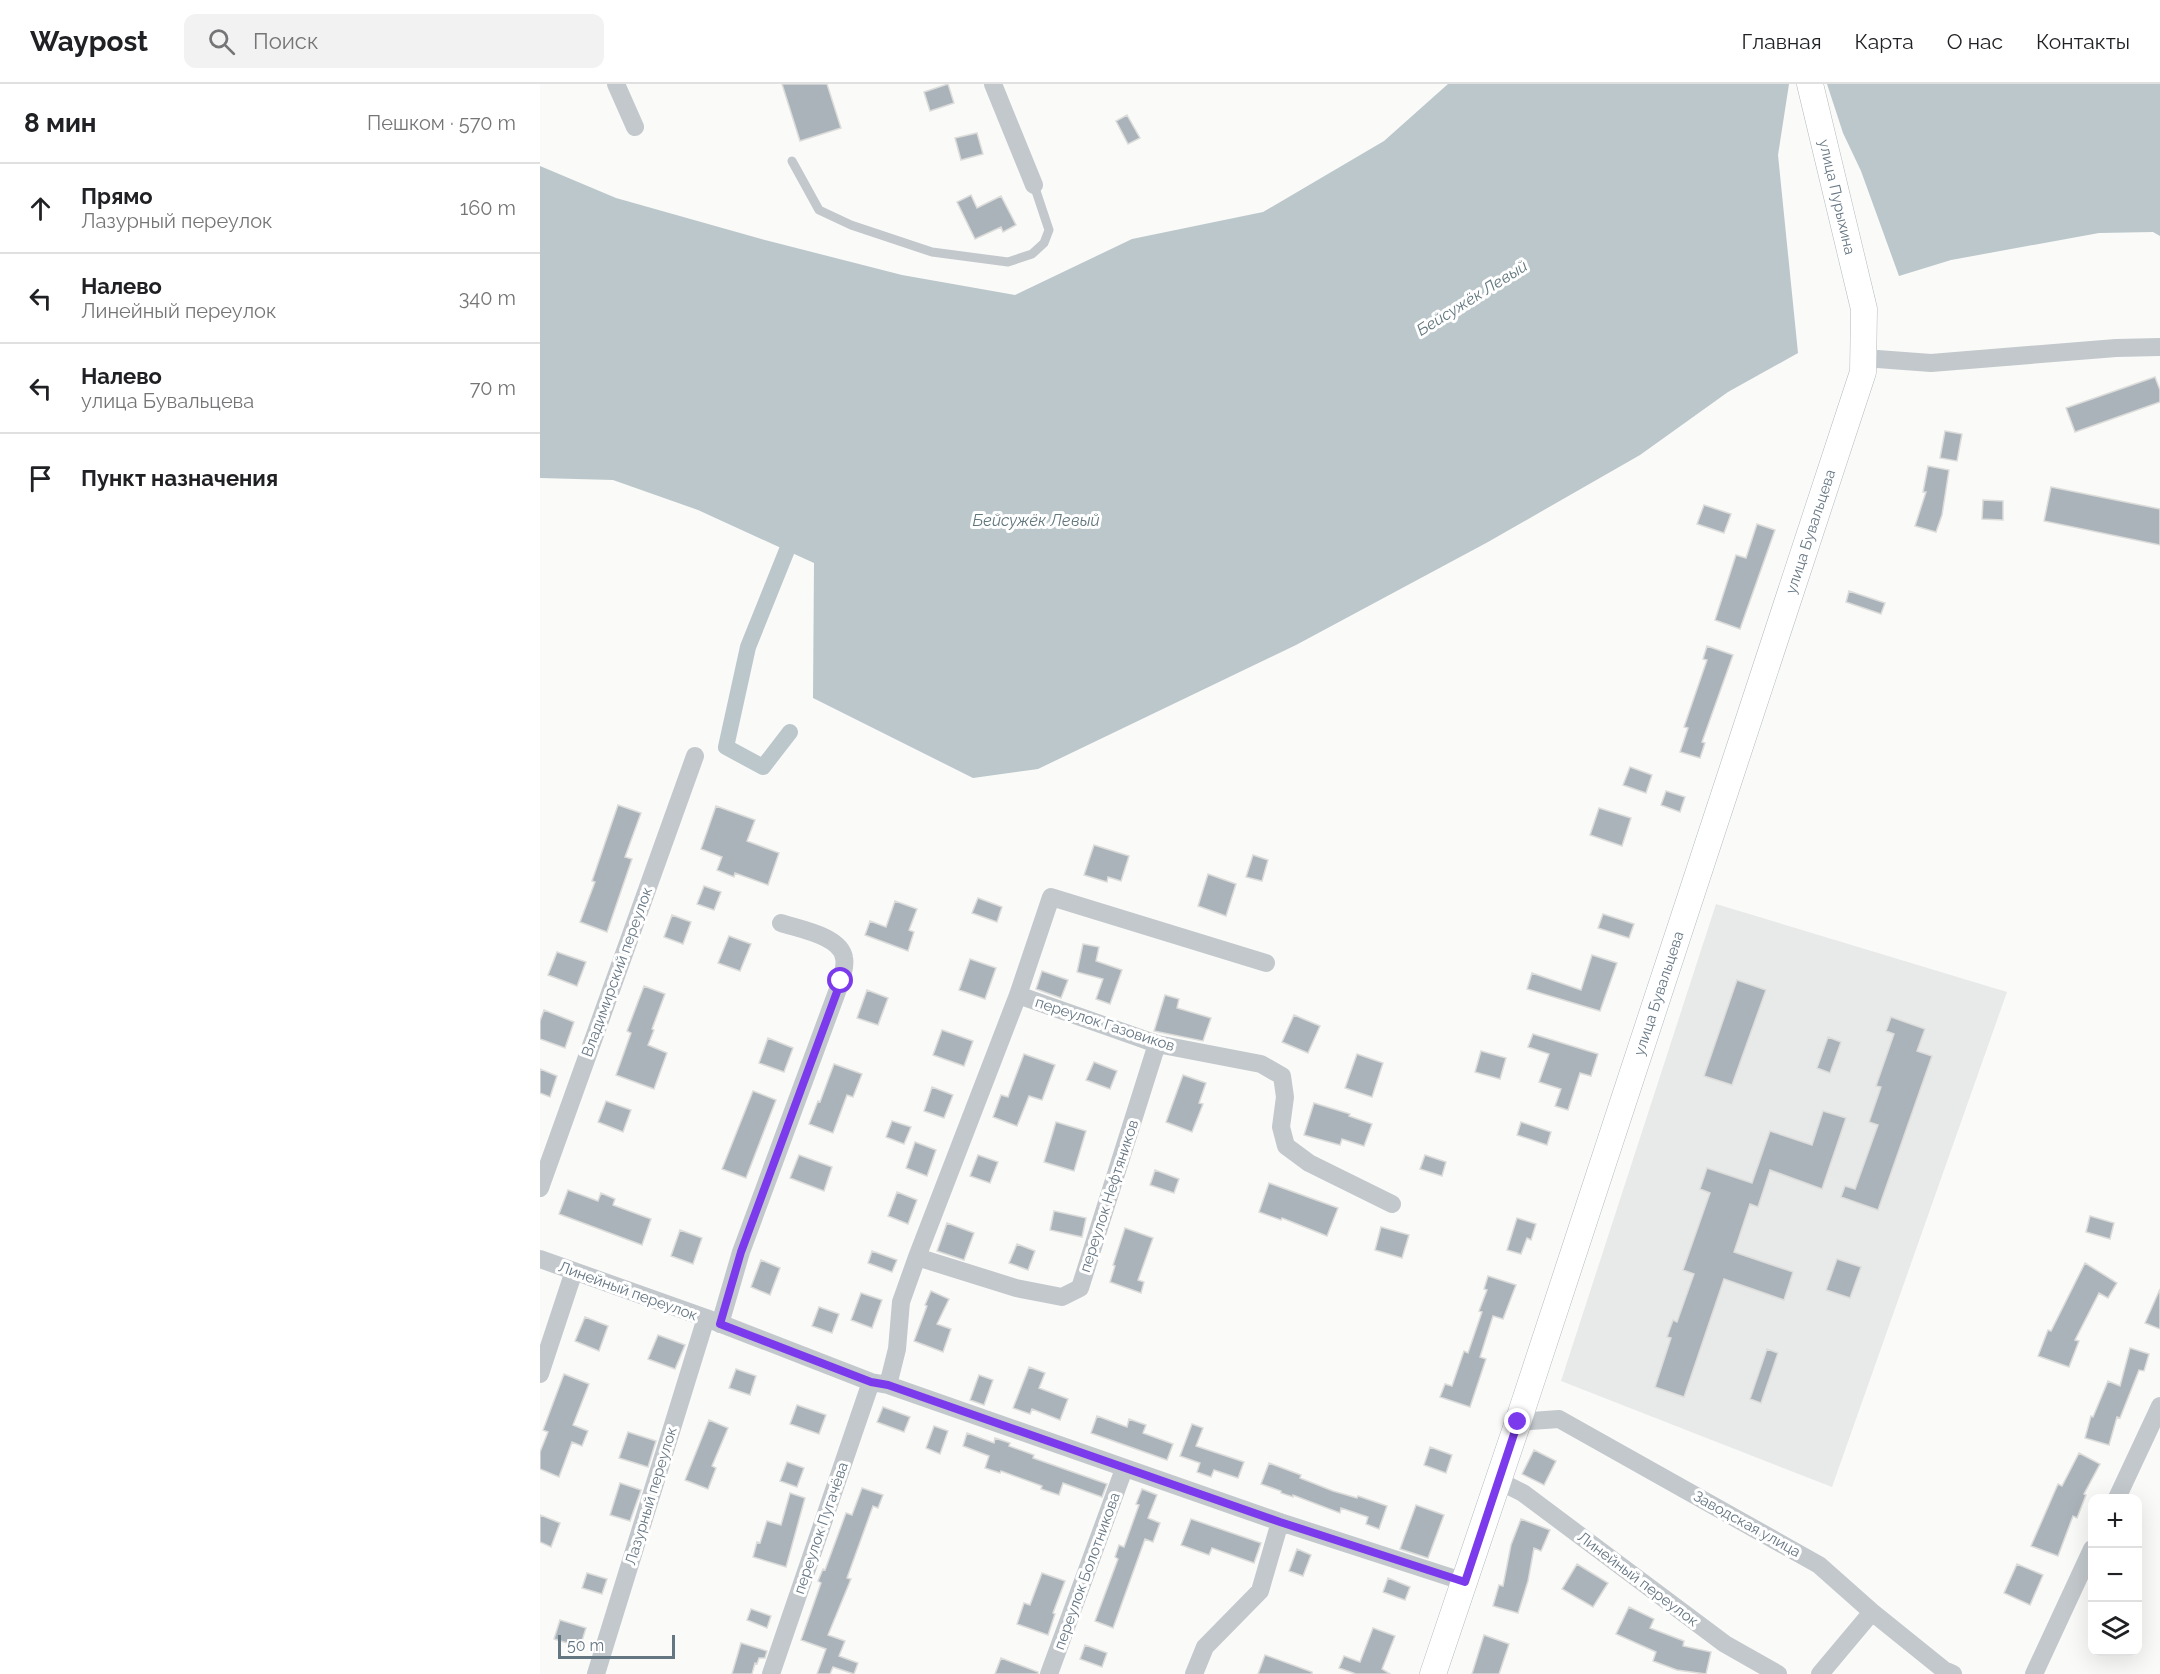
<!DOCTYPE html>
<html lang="ru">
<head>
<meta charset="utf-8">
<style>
  body { margin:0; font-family:Raleway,sans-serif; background:#f2f2f2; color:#202124 }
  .controls { position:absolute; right:18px; bottom:18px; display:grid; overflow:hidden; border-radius:12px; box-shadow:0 6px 24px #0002 }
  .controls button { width:54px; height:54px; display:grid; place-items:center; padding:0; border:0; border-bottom:2px solid #e0e0e0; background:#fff; color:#202124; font:30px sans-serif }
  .scale { position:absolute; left:18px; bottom:15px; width:117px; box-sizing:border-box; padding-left:6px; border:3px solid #657683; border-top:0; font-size:16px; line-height:21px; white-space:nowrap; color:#657683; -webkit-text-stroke:4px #fff; paint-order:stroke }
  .stop { position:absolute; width:18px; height:18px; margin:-14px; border:4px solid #7c3aed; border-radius:50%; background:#fff }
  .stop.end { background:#7c3aed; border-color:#fff; box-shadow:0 2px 6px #0008 }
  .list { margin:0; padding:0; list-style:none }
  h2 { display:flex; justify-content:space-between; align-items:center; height:78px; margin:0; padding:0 24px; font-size:26px }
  h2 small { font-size:20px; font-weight:400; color:#757577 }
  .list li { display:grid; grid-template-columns:39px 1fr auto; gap:18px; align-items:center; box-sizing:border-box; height:90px; padding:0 24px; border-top:2px solid #e0e0e0 }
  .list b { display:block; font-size:22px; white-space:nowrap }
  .list p { margin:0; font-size:20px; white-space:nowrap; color:#757577 }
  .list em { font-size:20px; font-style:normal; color:#757577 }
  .icon { flex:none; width:33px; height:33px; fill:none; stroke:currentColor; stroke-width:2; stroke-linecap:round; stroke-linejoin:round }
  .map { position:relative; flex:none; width:1620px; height:1590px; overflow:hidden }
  header { display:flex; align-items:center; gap:36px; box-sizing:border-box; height:84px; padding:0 30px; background:#fff; border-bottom:2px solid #e0e0e0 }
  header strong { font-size:28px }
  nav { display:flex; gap:33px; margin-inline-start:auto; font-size:21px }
  .search { width:420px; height:54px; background:#f2f2f2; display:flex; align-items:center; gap:15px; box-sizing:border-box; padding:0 21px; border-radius:12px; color:#757577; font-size:22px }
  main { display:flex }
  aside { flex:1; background:#fff }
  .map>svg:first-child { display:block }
  .built { fill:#e8e9e9 }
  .water { fill:#bbc7cb }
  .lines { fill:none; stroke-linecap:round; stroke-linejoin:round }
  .canal { stroke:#bbc7cb; stroke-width:16 }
  .building { fill:#aab3b9; stroke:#dcdcda; stroke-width:1.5 }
  .secondary-casing { stroke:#b3babf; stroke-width:27 }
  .lane { stroke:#c3c8cc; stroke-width:9 }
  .street { stroke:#c3c8cc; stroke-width:18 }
  .secondary { stroke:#fff; stroke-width:26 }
  .route { stroke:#7c3aed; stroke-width:8 }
  .labels { text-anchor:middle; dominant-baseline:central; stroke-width:6; stroke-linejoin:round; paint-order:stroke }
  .street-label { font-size:15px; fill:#657683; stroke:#fff }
  .water-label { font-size:16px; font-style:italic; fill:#60757c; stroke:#fff }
</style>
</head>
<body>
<header>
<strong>Waypost</strong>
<div class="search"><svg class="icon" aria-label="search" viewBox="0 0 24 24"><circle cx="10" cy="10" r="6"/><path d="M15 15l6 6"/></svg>Поиск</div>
<nav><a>Главная</a><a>Карта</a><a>О нас</a><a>Контакты</a></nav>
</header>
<main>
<aside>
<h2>8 мин<small>Пешком · 570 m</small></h2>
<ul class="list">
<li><svg class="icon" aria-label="ahead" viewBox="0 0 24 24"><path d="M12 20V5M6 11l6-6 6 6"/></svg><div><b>Прямо</b><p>Лазурный переулок</p></div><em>160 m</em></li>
<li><svg class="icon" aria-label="left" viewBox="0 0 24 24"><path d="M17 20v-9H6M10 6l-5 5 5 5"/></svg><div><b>Налево</b><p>Линейный переулок</p></div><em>340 m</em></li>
<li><svg class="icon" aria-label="left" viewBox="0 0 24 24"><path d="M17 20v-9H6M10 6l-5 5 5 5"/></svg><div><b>Налево</b><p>улица Бувальцева</p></div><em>70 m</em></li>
<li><svg class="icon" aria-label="arrive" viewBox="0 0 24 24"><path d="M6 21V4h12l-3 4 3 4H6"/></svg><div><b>Пункт назначения</b></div></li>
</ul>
</aside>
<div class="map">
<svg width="1620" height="1590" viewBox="0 0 1620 1590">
  <rect width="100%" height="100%" fill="#fafaf8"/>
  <path class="built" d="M1176,820l291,88 -175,495 -271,-106z"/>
  <path class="water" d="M908,0h341l-11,71 20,198 -70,39 -88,63 -152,87 -192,103 -258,124 -65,9 -160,-80 1,-135 -116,-53 -85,-30 -73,-2v-312l76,32 149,42 137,35 113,20 117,-56 131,-27 121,-71z
    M1287,0h333v152l-7,-4 -54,1 -148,27 -52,16 -38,-105 -18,-38z"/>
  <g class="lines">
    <path class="canal" d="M247,466l-39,97 -22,100 37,20 27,-35"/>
  </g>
  <path class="building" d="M242,0h45l14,44 -41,13z
    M408,0l6,19 -24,8 -6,-19z
    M587,31l13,23 -12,6 -12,-23z
    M437,49l6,21 -22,6 -6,-22z
    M431,111l6,13 24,-12 15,29 -13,7 -2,-5 -26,12 -18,-37z
    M1615,293l5,13v12l-85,30 -9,-24z
    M1405,347l17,3 -5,27 -17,-3z
    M1388,382l21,4 -7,45 -6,17 -21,-6 11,-34h-3z
    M1511,403l109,22v36l-116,-24z
    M1443,416l20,1v19l-21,-1z
    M1164,421l27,9 -7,19 -27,-9z
    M1217,440l18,6 -35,99 -25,-9 21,-65 10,3z
    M1309,507l36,12 -4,11 -35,-12z
    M1167,562l26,9 -31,87 3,1 -5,15 -20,-6 8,-24 -4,-1 23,-67 -4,-1z
    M1090,683l22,8 -6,18 -23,-8z
    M1126,707l19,6 -5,15 -19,-7z
    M78,721l23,8 -16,44 7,2 -25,73 -27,-10 15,-40 -3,-1z
    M176,722l39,14 -8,21 32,12 -11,32 -33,-12 -1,4 -17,-7 5,-13 -21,-8z
    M1059,724l32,10 -9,28 -32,-11z
    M554,761l35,11 -8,25 -13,-4 -1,5 -23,-7z
    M713,771l15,5 -6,21 -16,-4z
    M668,790l28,10 -10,32 -28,-10z
    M164,802l17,6 -7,18 -17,-6z
    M438,814l24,9 -5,15 -25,-9z
    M355,817l22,8 -8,21 5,2 -6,19 -43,-16 5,-14 16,6z
    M1063,830l31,10 -5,14 -31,-10z
    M132,831l19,7 -8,22 -19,-7z
    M189,852l22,8 -11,27 -22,-8z
    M543,860l16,3 -3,14 26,9 -12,34 -14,-5 7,-20 -26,-7z
    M17,868l29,10 -9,24 -29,-11z
    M1052,871l25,8 -17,48 -73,-22 5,-16 49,17z
    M430,875l26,9 -11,31 -26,-9z
    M502,887l26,9 -7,18 -25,-9z
    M1197,896l29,10 -34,95 -28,-9z
    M104,902l21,8 -13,35 2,1 -6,15 19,8 -13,36 -38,-14 15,-42 -4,-2z
    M327,906l21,8 -10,27 -21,-7z
    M625,911l14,4 -2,9 34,10 -8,23 -49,-10z
    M4,926l30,12 -9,26 -25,-9v-18z
    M754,931l26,11 -12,27 -26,-11z
    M1351,933l34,12 -8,22 15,5 -54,154 -37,-13 4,-11 10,3 23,-64 -9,-3 12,-35 -5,-1 18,-52 -8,-3z
    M402,946l31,11 -9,25 -31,-11z
    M993,950l65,20 -7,22 -11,-3 -12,37 -13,-4 6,-17 -22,-7 10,-28 -21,-7z
    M1288,953l13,5 -11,31 -13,-5z
    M228,954l25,10 -9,24 -25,-9z
    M941,967l25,7 -6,21 -25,-7z
    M484,970l31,11 -13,35 -13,-4 -12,30 -24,-9 8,-22 7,2z
    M817,970l26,9 -11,34 -27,-9z
    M554,978l23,9 -7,18 -24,-9z
    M294,980l28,10 -9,23 -6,-2 -14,38 -24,-9 9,-23 2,1z
    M0,985l17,7 -7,21 -10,-4z
    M643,991l23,8 -7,20 4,1 -11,28 -26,-10z
    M392,1003l21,8 -9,23 -20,-7z
    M213,1007l23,9 -30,78 -24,-9z
    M66,1017l25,9 -8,22 -25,-10z
    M774,1019l36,11 -1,2 23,8 -8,22 -22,-7 -2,6 -36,-10z
    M1283,1027l23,7 -24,71 -52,-19 -12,37 -8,-3 -16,48 59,20 -9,28 -60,-21 -40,118 -29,-10 16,-49 -4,-1 6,-17 4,2 17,-48 -11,-4 27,-77 -10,-4 7,-21 45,15 18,-52 42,14z
    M352,1037l19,6 -7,17 -18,-7z
    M516,1038l30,9 -12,40 -30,-9z
    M981,1038l30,10 -4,13 -30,-10z
    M375,1058l21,8 -9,26 -21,-8z
    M259,1071l33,12 -8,24 -34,-13z
    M438,1071l20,7 -8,21 -20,-7z
    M885,1071l21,7 -4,14 -22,-7z
    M615,1086l24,9 -5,14 -24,-8z
    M729,1099l69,25 -11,28 -45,-18 -1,2 -22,-8z
    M28,1106l30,11 3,-8 14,6 -2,6 38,14 -9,26 -83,-31z
    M357,1108l20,8 -9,24 -20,-8z
    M514,1127l32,7 -4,19 -32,-7z
    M1550,1132l24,7 -4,16 -24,-7z
    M977,1134l19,6 -5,16 -4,-2 -6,16 -14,-4z
    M407,1139l27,10 -10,27 -27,-9z
    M841,1143l28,8 -7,23 -27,-8z
    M585,1144l28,10 -15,42 6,2 -3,11 -31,-11 5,-16 -2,-1z
    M140,1146l22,8 -9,26 -22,-8z
    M477,1160l18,7 -7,19 -19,-7z
    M332,1167l25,9 -5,12 -24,-9z
    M1297,1175l24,8 -11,31 -24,-8z
    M221,1176l19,8 -10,27 -19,-8z
    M1545,1179l32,20 -9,15 -9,-5 -24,47 4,1 -10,26 -31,-11 10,-26 3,1z
    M948,1192l28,9 -13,34 -10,-3 -13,41 6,2 -16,48 -30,-10 5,-13 7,2 12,-35 4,2 14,-41 -3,-1 8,-21 -3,-1z
    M1620,1205v40l-15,-6z
    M391,1207l18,8 -12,25 14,5 -8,23 -29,-11 13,-35 -2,-1z
    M321,1209l21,7 -10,28 -21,-8z
    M279,1223l20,7 -7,19 -20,-7z
    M45,1233l23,9 -9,25 -24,-10z
    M118,1251l27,10 -10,24 -27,-10z
    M1590,1264l19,6 -5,17 -5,-1 -19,48 -3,-1 -8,28 -24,-7 6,-22 2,1 15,-36 12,5z
    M1227,1265l11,4 -17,50 -11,-4z
    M489,1283l16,6 -6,15 29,11 -8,21 -28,-11 -2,5 -17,-6z
    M196,1285l20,7 -6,19 -21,-7z
    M24,1290l25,10 -16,41 15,6 -6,15 -10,-4 -13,35 -19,-8v-17l8,-20 -5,-2z
    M439,1291l14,5 -9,25 -14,-5z
    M257,1321l29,10 -7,19 -29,-10z
    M343,1323l27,10 -6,15 -27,-10z
    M557,1332l30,11 2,-8 17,6 -3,8 30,11 -6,16 -76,-27z
    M169,1336l19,8 -16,38 4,2 -8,21 -23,-9z
    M652,1340l11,4 -7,18 48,16 -6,16 -24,-8 -3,7 -14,-5 3,-9 -20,-7z
    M394,1342l14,5 -8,23 -14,-6z
    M88,1348l28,9 -8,26 -29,-9z
    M427,1349l27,10 1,-5 15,5 -1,3 25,9 -1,3 74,26 -5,13 -39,-14 -4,12 -18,-6 1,-3 -41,-15 -1,2 -15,-5 4,-12 -26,-10z
    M890,1363l22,8 -6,18 -22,-8z
    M994,1366l22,11 -12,24 -22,-11z
    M1539,1369l21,11 -16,30 2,1 -9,23 -4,-2 -15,40 -27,-10 27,-62 4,2z
    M247,1378l17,6 -7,19 -17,-6z
    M729,1379l32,12 -1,3 33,13 24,7 1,-2 29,10 -8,23 -13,-5 2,-7 -27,-9 -1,5 -47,-18v2l-12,-4v-2l-20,-7z
    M80,1399l21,7 -11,31 -20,-6z
    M322,1404l21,7 -5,13 -5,-2 -26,72 4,1 -23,56 17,6 -6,15 19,7 -4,11 -21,-7 -3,7h-13l9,-25 -25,-9 20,-57 -3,-2 5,-12 2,1 21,-57 6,2z
    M602,1405l15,6 -9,23 12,5 -7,19 -8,-3 -32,89 -18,-7 23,-62 -3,-2 4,-12 5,2 15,-42 -3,-1z
    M250,1409l15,5 -19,69 -33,-10 4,-15 3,1 7,-22 14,4z
    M876,1421l28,10 -16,43 -28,-9z
    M0,1431l20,8 -9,24 -11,-5z
    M651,1435l70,24 -7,20 -42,-15 -3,7 -28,-10z
    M981,1435l29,11 -9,21 -7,-3 -6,33 -10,32 -25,-7 6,-21 4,1 8,-41z
    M757,1465l14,6 -8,21 -14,-5z
    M1037,1480l31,19 -15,24 -31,-18z
    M1477,1480l26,11 -13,30 -26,-12z
    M47,1489l20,6 -5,15 -20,-6z
    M502,1489l23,8 -12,32 2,1 -7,21 -31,-11 7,-21 6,2z
    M848,1494l22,9 -5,13 -22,-8z
    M1089,1523l25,12 -4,9 34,13 -1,5 28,6 -5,22 -29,-4 -24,-9 3,-9 -40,-18z
    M211,1525l20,7 -4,12 -20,-8z
    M20,1536l26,8 -6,19 -26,-8z
    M833,1544l22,8 -13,33 8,5h-34l-17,-6 5,-12 16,6z
    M944,1551l25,9 -10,30h-27z
    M201,1559l26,8 -2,7h-6l-2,6 -2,-1 -3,11h-20z
    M545,1561l22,8 -5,14 -22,-8z
    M725,1571l47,17v2h-54z
    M461,1574l37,14v2h-43z"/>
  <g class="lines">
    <defs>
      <g id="secondary">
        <path id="s1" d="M893,1590l85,-252 345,-1050 1,-63 -54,-225"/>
      </g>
    </defs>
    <use href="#secondary" class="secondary-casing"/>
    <path class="lane" d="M252,77l27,49 32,15 81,27 76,10 24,-8 12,-11 5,-13 -15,-45"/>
    <path class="street" d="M76,0l19,43
      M453,0l41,101
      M1324,274l67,5 185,-15 44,-1
      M478,911l139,49 104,20 21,12 3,21 -4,30 5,19 23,17 83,41
      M0,1104l155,-432
      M377,1173l99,31 46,9 18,-9 77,-244
      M0,1175l166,59 165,64 17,3 392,137 185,60
      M180,1240l21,-72 100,-271c1,-6 5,-16 3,-23 -3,-22 -45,-29 -63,-35
      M0,1290l34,-103
      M348,1301l9,-36 4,-47 16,-45 101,-262 33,-98 215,66
      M978,1338l41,-3 260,146 53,47 72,58 9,4
      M959,1397l24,12 202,151 53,30
      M1577,1414l43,-92
      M56,1590l110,-356
      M231,1590l100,-292
      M509,1590l75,-205
      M654,1590l11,-27 55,-56 20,-69
      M1280,1590l52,-62
      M1494,1590l58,-125"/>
    <use href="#secondary" class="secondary"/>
  </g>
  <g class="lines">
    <path class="route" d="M301,897l-100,271 -21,72 151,58 17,3 392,137 185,60 53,-160"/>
  </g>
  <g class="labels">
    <g class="street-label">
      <text transform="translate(1297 113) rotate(77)">улица Пурыхина</text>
      <text stroke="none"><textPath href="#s1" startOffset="1203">улица Бувальцева</textPath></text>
      <text transform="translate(77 888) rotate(-70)">Владимирский переулок</text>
      <text stroke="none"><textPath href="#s1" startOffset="717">улица Бувальцева</textPath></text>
      <text transform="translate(565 940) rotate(18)">переулок Газовиков</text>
      <text transform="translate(569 1112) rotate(-72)">переулок Нефтяников</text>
      <text transform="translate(88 1207) rotate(20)">Линейный переулок</text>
      <text transform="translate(111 1412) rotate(-73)">Лазурный переулок</text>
      <text transform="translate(1207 1440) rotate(29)">Заводская улица</text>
      <text transform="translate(281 1444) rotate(-71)">переулок Пугачёва</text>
      <text transform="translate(547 1487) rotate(-70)">переулок Болотникова</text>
      <text transform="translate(1098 1495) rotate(37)">Линейный переулок</text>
    </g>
    <g class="water-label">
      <text transform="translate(932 214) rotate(-32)">Бейсужёк Левый</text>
      <text x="496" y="436">Бейсужёк Левый</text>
    </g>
  </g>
</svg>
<div class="controls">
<button>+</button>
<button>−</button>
<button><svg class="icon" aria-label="layers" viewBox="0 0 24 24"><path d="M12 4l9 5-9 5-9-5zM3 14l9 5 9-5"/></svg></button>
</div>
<div class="scale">50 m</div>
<div class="stop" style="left:301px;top:897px"></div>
<div class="stop end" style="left:978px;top:1338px"></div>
</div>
</main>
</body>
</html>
